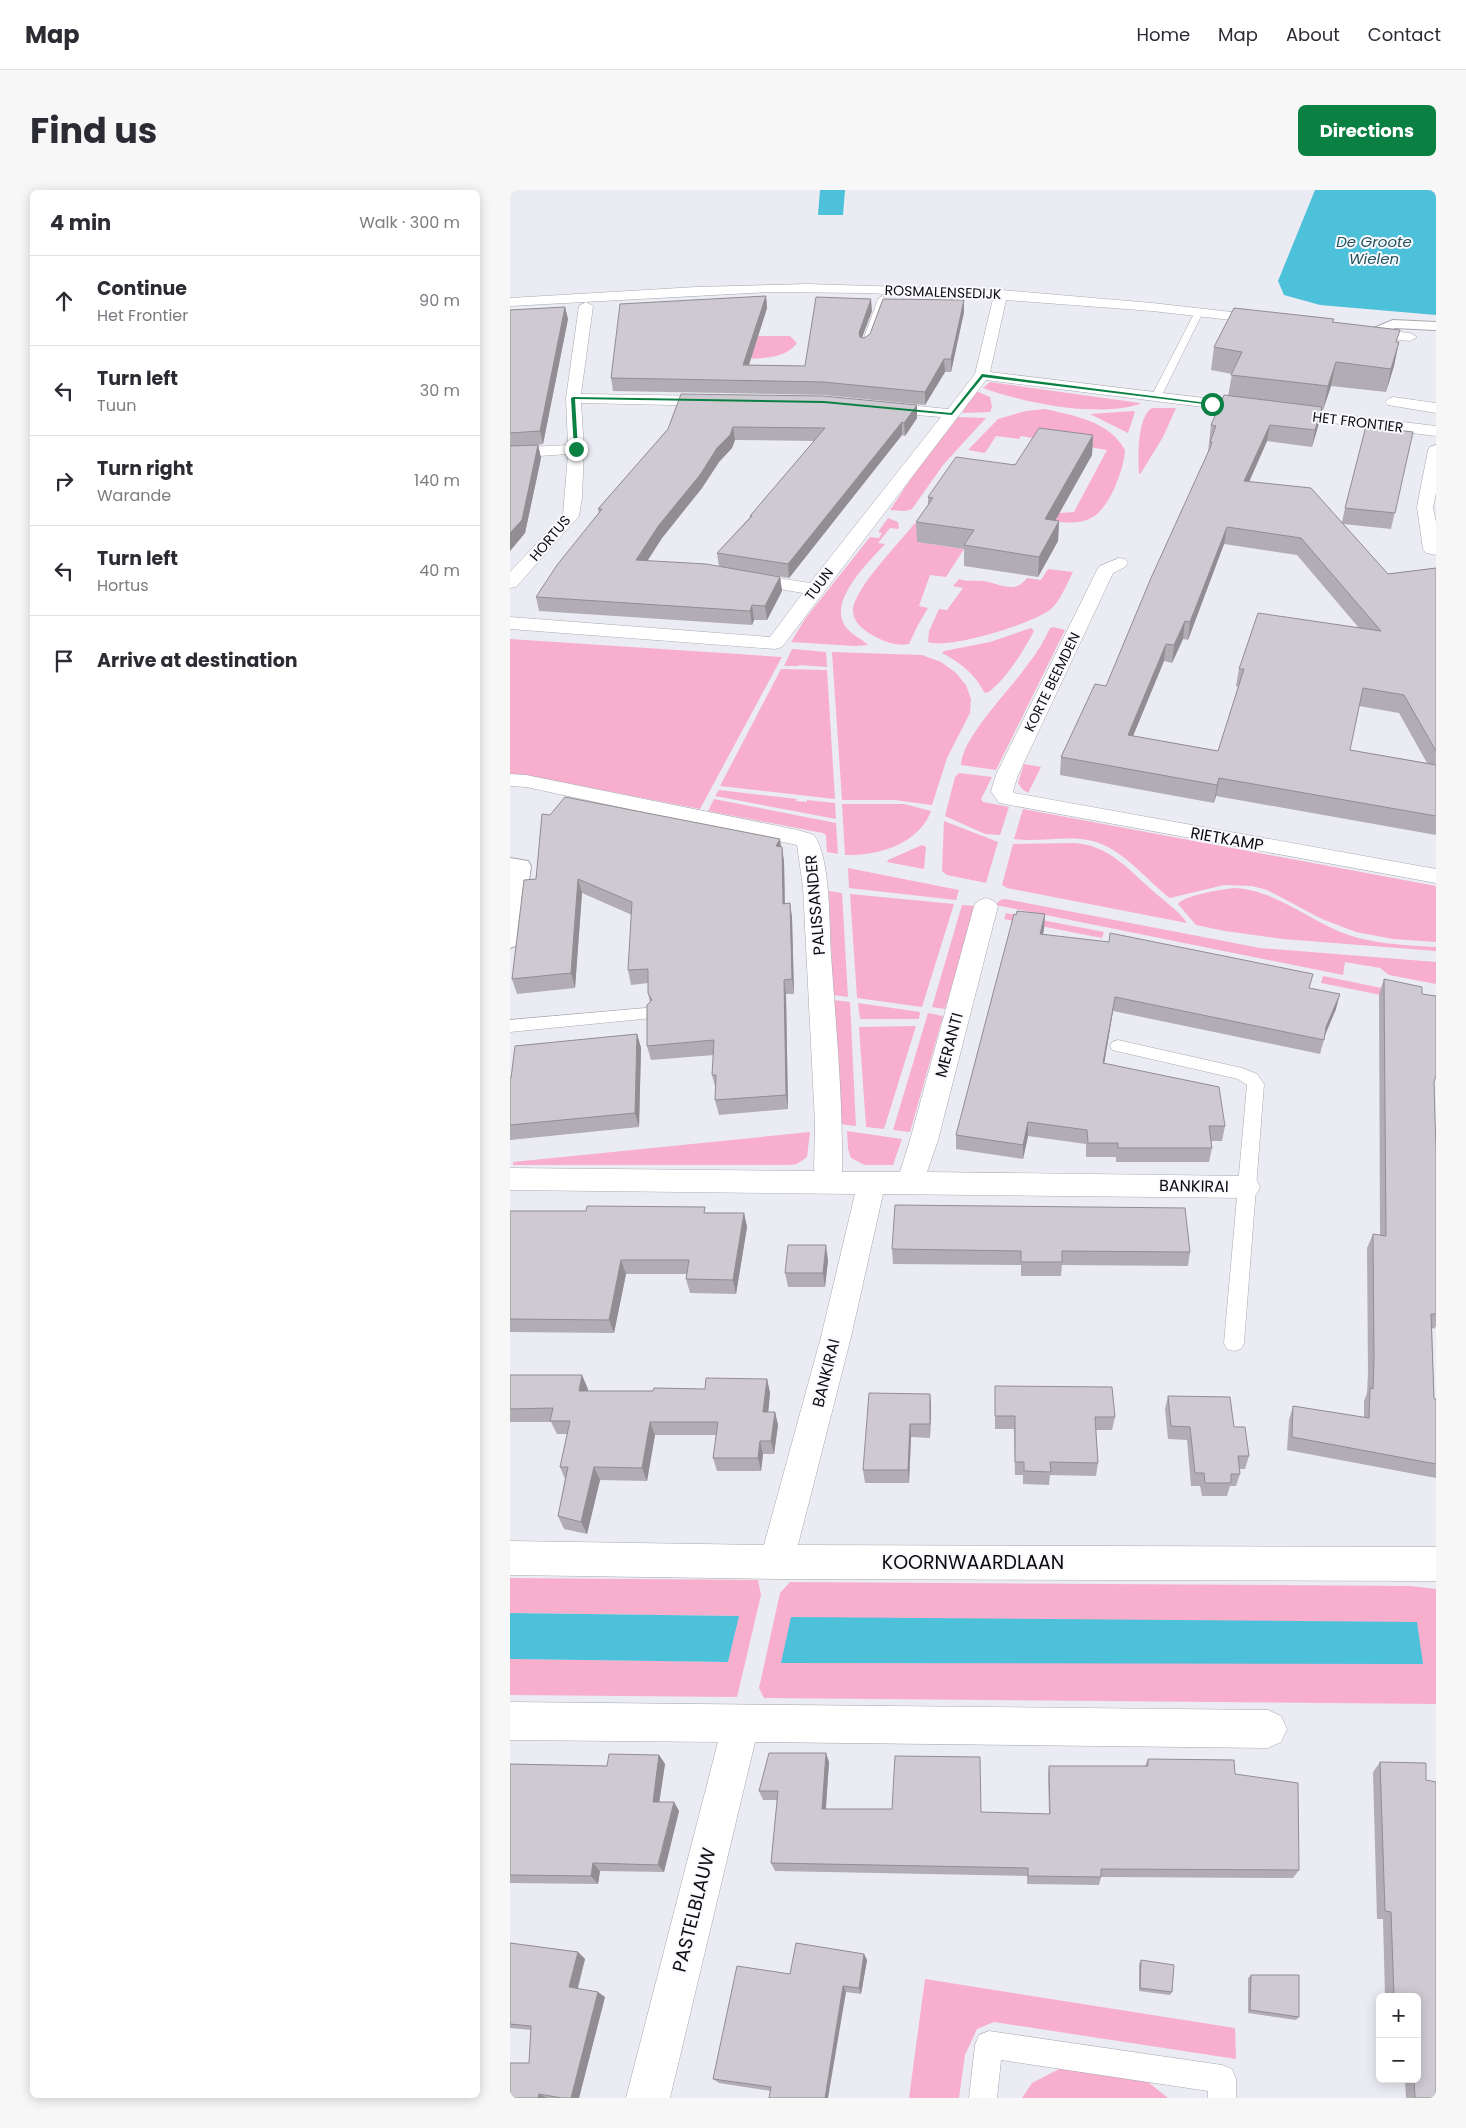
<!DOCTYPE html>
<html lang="en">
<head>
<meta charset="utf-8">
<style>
  body { margin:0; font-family:Poppins,sans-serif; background:#f7f7f7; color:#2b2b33 }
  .controls { position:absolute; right:15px; bottom:15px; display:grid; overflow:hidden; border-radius:8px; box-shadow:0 2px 12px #0003 }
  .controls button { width:45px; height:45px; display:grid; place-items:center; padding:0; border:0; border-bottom:1px solid #e1e1e2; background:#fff; color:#2b2b33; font:25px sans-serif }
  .stop { position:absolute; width:15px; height:15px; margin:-11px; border:4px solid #0b8043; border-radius:50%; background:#fff }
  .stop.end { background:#0b8043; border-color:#fff; box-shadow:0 1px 5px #0008 }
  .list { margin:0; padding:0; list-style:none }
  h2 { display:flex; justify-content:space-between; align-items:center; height:65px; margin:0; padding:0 20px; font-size:21px }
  h2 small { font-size:16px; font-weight:400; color:#7c7c81 }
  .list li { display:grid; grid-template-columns:32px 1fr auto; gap:15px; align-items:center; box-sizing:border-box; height:90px; padding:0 20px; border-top:1px solid #e1e1e2 }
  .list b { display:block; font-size:19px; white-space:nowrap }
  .list p { margin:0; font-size:16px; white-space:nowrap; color:#7c7c81 }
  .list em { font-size:16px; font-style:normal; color:#7c7c81 }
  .icon { flex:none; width:28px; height:28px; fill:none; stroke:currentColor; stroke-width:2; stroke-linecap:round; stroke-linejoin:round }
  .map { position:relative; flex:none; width:926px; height:1908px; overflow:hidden; border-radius:8px }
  header { display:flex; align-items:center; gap:30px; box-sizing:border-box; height:70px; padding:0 25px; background:#fff; border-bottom:1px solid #e1e1e2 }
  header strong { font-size:24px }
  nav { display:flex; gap:28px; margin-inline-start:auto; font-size:18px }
  .intro { display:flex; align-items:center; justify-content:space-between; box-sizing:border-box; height:120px; padding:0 30px }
  h1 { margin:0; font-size:35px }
  .button { padding:12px 22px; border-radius:8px; background:#0b8043; color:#fff; font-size:18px; font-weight:700 }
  main { display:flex; gap:30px; padding:0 30px }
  aside { flex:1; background:#fff; border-radius:8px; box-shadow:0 2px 12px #0003 }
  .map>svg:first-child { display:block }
  .green { fill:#f7afcd }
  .water { fill:#4dc1d9 }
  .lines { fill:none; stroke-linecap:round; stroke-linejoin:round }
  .service-casing { stroke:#a8a8b1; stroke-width:1 }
  .pedestrian-casing { stroke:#a8a8b1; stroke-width:2 }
  .minor-casing { stroke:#a8a8b1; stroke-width:1 }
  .service { fill:#fff; fill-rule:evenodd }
  .pedestrian { fill:#fff; fill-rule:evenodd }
  .minor { fill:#fff; fill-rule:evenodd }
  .wall { fill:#b2adb4; fill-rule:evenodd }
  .shaded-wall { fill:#918d92 }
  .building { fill:#cfc9d1; stroke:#918d92; fill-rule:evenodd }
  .route { fill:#0b8043 }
  .labels { text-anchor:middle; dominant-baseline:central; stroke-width:4; stroke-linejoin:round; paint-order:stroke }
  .far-street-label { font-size:14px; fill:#0c0d10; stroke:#f9f9fe }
  .far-water-label { font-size:15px; font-style:italic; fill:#22535e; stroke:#f9f9fe }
  .street-label { font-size:16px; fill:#0c0d10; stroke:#f9f9fe }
  .near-street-label { font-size:19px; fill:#0c0d10; stroke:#f9f9fe }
</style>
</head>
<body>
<header>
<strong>Map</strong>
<nav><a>Home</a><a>Map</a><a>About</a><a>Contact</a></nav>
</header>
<div class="intro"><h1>Find us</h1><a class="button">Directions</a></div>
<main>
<aside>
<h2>4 min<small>Walk · 300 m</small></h2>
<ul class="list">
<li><svg class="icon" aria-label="ahead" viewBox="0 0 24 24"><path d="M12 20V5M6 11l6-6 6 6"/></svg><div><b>Continue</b><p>Het Frontier</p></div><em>90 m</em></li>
<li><svg class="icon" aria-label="left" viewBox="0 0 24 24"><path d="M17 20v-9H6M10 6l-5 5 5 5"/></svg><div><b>Turn left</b><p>Tuun</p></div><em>30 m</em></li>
<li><svg class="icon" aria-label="right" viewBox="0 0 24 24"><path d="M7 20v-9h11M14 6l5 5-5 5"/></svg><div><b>Turn right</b><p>Warande</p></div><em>140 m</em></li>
<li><svg class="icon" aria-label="left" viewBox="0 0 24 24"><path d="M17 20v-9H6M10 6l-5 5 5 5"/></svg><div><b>Turn left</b><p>Hortus</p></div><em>40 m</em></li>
<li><svg class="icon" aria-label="arrive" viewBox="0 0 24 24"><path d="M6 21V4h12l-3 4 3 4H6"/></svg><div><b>Arrive at destination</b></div></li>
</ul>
</aside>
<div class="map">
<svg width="926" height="1908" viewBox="0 0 926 1908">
  <rect width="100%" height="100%" fill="#ebebf4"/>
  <path class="green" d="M222,146h58l7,7c-13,18 -42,15 -63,16z
    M480,192l150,21v1c-43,14 -115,-1 -157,-16z
    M466,201l14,6 2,10 -2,5 -28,1z
    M642,218h24l-13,29 -22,36 -2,1c-1,-16 -2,-57 13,-66z
    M535,219c30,7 64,12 80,41 -1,14 -5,24 -10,37 -13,29 -27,40 -60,34l4,-8 15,-1 33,-62 -86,-14 -2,3 -23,-3 -11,17 -17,-3 30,-31 28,-8z
    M623,221l2,1 -7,21 -38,-19z
    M448,227l28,1 -43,47 -31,44 -7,2 -15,-1 29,-43z
    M378,328l10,4 1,6 -1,1 -8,-1 -12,15 7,1c-16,18 -57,56 -40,82 6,9 16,12 23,19l-13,1 -64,-4 14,-23 65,-82 9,1 3,-5 -4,-1z
    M408,333l-1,19 47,7 -18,28 -16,-2 -11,31 9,2 -10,17 -9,19c-11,3 -27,-3 -37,-9 -9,-5 -20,-14 -19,-26 2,-21 47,-67 61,-85z
    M538,379l25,3c-6,11 -12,28 -22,37 -16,14 -103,41 -123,33l1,-11 10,-22 8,1 16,-22 -10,-2 6,-7c8,3 15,1 24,2 16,2 32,14 44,-3l14,2z
    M543,437l12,3 -69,140 -35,-5c1,-28 51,-77 67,-101 9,-11 16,-23 22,-36z
    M521,438l3,3c-10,19 -28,49 -47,62l-3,-1c-10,-19 -23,-29 -42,-39l2,-2 46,-9z
    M0,449l272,18 -82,152 -176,-34h-14z
    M282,459l34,3 1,15 -28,-2v1h-15z
    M322,462l90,3 19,7 14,10 11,13 5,14 -1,14 -23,45 -15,47 -37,-5h-53z
    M271,479l46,1 8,129 -115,-13z
    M514,574l17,3 -13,26 -6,-4 -4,-6z
    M449,583l33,4 -11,22 2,3 26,5 -9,28 -15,-1 -40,-18 10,-39z
    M209,600l78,9 -1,2 11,1v-2l28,3 1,16 -121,-23z
    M204,609l122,24 2,31 -11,-2 -1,-17 -3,-2 -115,-22z
    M332,614h62l27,7c-12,33 -53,45 -86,44z
    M513,619l413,77v56l-43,-3 -37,-7 -34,-13 -55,-29 -15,-4 -28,-1 -54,13c-28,-21 -51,-56 -89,-59 -22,-2 -45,3 -67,0z
    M434,631l54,21 -12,41 -39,-8 -5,-4z
    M564,653c35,2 55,27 79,48 12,11 25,19 34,32l-180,-35 -5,-3 11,-41z
    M412,655l4,2 -2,22 -37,-7 1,-2z
    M338,678l111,22 -3,10 -107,-12z
    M723,698c38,1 71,28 105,43 31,13 65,14 98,16v4l-153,-12 -58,-8 -29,-6 -18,-21c7,-9 42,-14 55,-16z
    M319,701l13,2 6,104 -15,-2z
    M340,704l104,10 -32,103 -65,-9z
    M495,709l255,49 176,14v22l-47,-9 -9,-7 -35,-6 -2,13 -347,-70 4,-5z
    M452,715l14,1 -31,103 -13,-2z
    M496,723l98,19 -2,6 -98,-19z
    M813,786l113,23v7l-115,-23z
    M324,810l16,2 6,124 -17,-2z
    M348,813l62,9 -1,7h-59z
    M418,823l15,3 -33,116 -17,-2z
    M406,836l-32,103 -18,-2 -7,-100z
    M337,941l55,8 -9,26h-28l-14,-7 -3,-9z
    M300,942l-3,25 -10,7 -8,1h-276v-3z
    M0,1388l248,2 3,15 -24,102 -227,-2v-36l218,3 10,-46 -228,-3z
    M280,1392l620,4 26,3v115l-672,-6 -5,-10 21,-95z
    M415,1789l310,49 1,31 -242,-37 -17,7 -12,26 -6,43h-50z
    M553,1877l85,15 20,16h-146l10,-15z"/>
  <path class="water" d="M310,0h25l-2,25h-25z
    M805,0h121v125l-116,-10 -36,-10 -6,-14z
    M0,1423l229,3 -11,46 -218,-3z
    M281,1427l626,5 6,42 -642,-1z"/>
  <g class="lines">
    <defs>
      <path id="service" d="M372,106l4,3 -17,47 -4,3 -3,-1 -1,-2 17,-47z
        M689,119l4,3 -42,85 -2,2h-6l-2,-2 44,-85z
        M136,818l6,2 2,4 -2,4 -142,14v-12z
        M608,850l124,28 15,6 7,10 -20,259 -3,6 -7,2 -7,-2 -3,-6 23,-258 -9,-6 -126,-29 -2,-4 2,-4z
        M479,1841l233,34 10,4 4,10v19h-28v-7l-207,-31 -4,38h-28l6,-53 4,-10z"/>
      <path id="pedestrian" d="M883,130l43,2v8l-41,-2 -21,9 -7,-4 2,-3z
        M0,668l18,3 3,5 -10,74 -3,5 -8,3z"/>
      <path id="minor" d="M297,94l194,6 151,13 115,13 5,1 2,3 -2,3 -5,1 -115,-13 -146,-11 -16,72 446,54v10l-450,-56 -204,267 -7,2 -265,-20v-12l260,20 33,-44 -58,-10 -6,-1 -3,-4 3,-4 6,-1 65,10 131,-166 -62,-5 -5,-2 -3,-3 3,-3 5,-2 69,7 27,-35 18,-75 -128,-6 -95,-1 -260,14v-8l186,-11z
        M76,112l7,4 -12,88 135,2 5,2 3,3 -3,3 -5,2 -135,-3 3,46 -2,48 -3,19 -63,71 -6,1v-16l53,-57 5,-61 -58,4v-10l58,-3 -2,-47 13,-92z
        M851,138l49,5 7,4 -7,4 -54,-6 -2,-3z
        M883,207l43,6v10l-48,-8 -3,-3 3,-3z
        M926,255v48l-3,14 3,15v33l-10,-2 -3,-4 -6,-42 11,-57 2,-3z
        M609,368l6,1 3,4 -3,4 -12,6 -95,202 -5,16 1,2 422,76v14l-437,-80 -8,-12 5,-16 101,-205 3,-4z
        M0,584l16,1 272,55 16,5c17,25 15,88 17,120 5,72 12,144 11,217h58l10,-32 64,-234 4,-5 8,-3 8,3 4,5 -60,234 -11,32 319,4 10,3 4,8 -4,8 -10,3 -363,-4 -32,143 -53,208 638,2v34l-659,-2 -267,-4v-34l254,4 57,-208 34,-143 -345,-4v-22l304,3 1,-48 -12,-236 -6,-42 -271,-58 -16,-1z
        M0,1512l758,8 13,6 6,13 -6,13 -13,6 -513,-6 -85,356h-44l92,-356 -208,-2z"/>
    </defs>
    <use href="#service" class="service-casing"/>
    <use href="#pedestrian" class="pedestrian-casing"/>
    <use href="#minor" class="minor-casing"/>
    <use href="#service" class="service"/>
    <use href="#pedestrian" class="pedestrian"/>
    <use href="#minor" class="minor"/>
  </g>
  <path class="wall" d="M256,106l1,12 -18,57 56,1 67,-55 -10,27h2l100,-38v12l-13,60h-6l-20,33 -101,-10 -211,-4 -2,-13z
    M55,117l3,12 -25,125 -5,1 3,13 -16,75 -15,18v-241z
    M824,129l-1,3 64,20 -3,24 -8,26 -55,-6 -8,24h-1l-3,13 -7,24 -45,-6 -18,41 93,40 3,-14 68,-76 -22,97 -48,-5 45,50 48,-6v267l-220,-39 -2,7 -154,-28 1,-18 45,-71 102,-233 3,-28 17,-29 4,-22 -21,-4 3,-23zM714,354l73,11 62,73 -120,41 -3,17 2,1 -20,64 -85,-15 31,-75 8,2 11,-24 5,1zM849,516l40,7 28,50 -77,-13z
    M407,215v13l-12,18 -3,-1 -113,143 -70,-11 -2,-14 33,-36v-1l64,-75 -79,-1 -3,8 -13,14 -17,26 -40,50 -15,23 133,16 2,14 -15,29h-13l-2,5 -213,-14 -3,-14 63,-84 -1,-4 70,-80z
    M583,245l-1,20 -37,65 4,1 -1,20 -20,36 -74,-11v-17l-47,-7 -1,-20 12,-16v-9z
    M40,625l232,32 2,15 1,42 5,-1 2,15 2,76h-8l2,115 -69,6 -4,-15 1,-10 -4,-15 2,-20 -63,5 -4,-14 3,-43 -2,-10v-10l-17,2 -3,-15 4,-55 -50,-22 -7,95 -58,6 -5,-15 24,-100z
    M535,724l-1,15 -1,5 266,54 27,21 -11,27 -5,18 -207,-43 -9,52 121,63 -3,15h-11l1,7 -3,14h-93v-5h-30v-13l-58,-8 -5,23 -67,-10v-14l60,-220z
    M874,789l38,15 12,88 2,137v107l-2,3 -2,-1 2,71h2v79l-149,-28 2,-30 4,-14 71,12v-17l3,-8 1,-20 -1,-125 6,-14 7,1 -1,-241z
    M127,844l4,14 -2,79 -129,13v-62z
    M0,1021l234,2 3,14 -11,67 -46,-1 -4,-14 1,-5h-61l-12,59 -104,-1z
    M382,1059l298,3 -2,14 -126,-1 -1,11h-40v-11l-128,-1z
    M318,1070l-3,27h-37l-3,-14z
    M0,1185l78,14 -1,2h66l52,-2 62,-10 3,14 -2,19h7l3,13 -4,29h-11l-2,17h-44l-4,-13 3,-23h-61l-8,46 -47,-1 -13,54 -23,-5 -6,-13 7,-37 -5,-12 7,-33h-10l-6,-12h-41z
    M485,1196l120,31 -3,13h-16l2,33 -2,13 -46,-1 -1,10 -26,-1v-9h-8l-1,-46h-19z
    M420,1204l1,13 -1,31 -19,-1 -2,46h-44l-2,-13z
    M658,1206l66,31 15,29 -4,13h-6l1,5 -4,12h-6l-3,10h-25l-2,-10h-9l-4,-46 -19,-1 -3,-30z
    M149,1565l6,9 -6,38h15l5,9 -15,61 -64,-1 -2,13 -88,-1v-119l97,2z
    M638,1569l87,15 64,96 -6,8 -192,-1 -2,8 -72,-1v-8l-252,-5 -4,-8 6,-63h-14l-4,-9 70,-29 -3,47 223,5 -1,-39 1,-9h96z
    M870,1572l46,18 10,318h-30l-1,-19h12v-82h-32l-2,-78h-6l-4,-147z
    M0,1753l68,9 7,7 -7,30 27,8 -26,101h-69l19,-35 2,-33 -21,-2z
    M354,1764l3,6 -6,34 -15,-2 -75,99 -52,-8 -6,-4 77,-105z
    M631,1770l31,32 -2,3 -31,-4v-27z
    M741,1785l48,42 -3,3 -48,-7v-35z"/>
  <path class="shaded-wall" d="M256,106l1,12 -22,69 -2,-12z
    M361,109l1,12 -13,34v-12z
    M454,110v12l-13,60v-13z
    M55,117l3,12 -25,125 -3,-13z
    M889,152l-5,24 -8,26 5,-23z
    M434,169l1,13 -20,33v-13z
    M826,172l-5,24 -8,24 5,-24z
    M407,215v13l-12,18 -1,-13z
    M812,217l-3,16 -7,24 3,-17z
    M392,232v13l-113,143 -1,-14z
    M760,235l-3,16 -25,57 2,-17z
    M223,237l2,13 -3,8 -13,14 -17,26 -40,50 -23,36 -3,-14 23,-35z
    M583,245l-1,20 -47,84v-20z
    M28,255l3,13 -16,75 -15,18v-18z
    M549,331l-1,20 -20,36 1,-20z
    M717,337l-3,17 -36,96 2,-18z
    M270,387l2,14 -15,29 -2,-14z
    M242,415l2,15 -2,5 -2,-14z
    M675,431l-2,18 -11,24 2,-18z
    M656,454l-2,17 -38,92 2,-18z
    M709,588l-3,18 -2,7 3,-18z
    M270,649l2,14 -6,-7z
    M272,657l2,15 1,57 -2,-15z
    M68,689l4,14 -7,95 -4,-15z
    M280,713l2,15 2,76 -2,-15z
    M535,724l-1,15 -4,19v-14z
    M274,790l2,14 2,115 -2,-14z
    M830,804l-4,15 -14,32 4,-14z
    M605,807l-2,14 -11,66 1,-14z
    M127,844l4,14 -2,79 -4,-14z
    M518,932v14l-5,23v-14z
    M234,1023l3,14 -11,67 -3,-14z
    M316,1055l2,15 -3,27 -2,-14z
    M111,1070l5,14 -12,59 -5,-13z
    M72,1185l6,14 -3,15 -6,-13z
    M257,1189l3,14 -3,33 -4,-14z
    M420,1204l1,13 -1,31z
    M265,1222l3,13 -4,29 -3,-13z
    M140,1232l5,13 -8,46 -5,-13z
    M400,1234l1,13 -2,46 -1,-13z
    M250,1251l3,13 -2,17 -3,-13z
    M84,1277l6,13 -13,54 -6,-12z
    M316,1563l3,9 -4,56 -3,-9z
    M149,1565l6,9 -7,47 -5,-9z
    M164,1612l5,9 -15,61 -6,-7z
    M83,1673l7,8 -2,13 -7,-8z
    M68,1762l7,7 -9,34 -7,-6z
    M354,1764l3,6 -6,34 -2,-6z
    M333,1796l3,6 -18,106h-3z
    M88,1802l7,5 -26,101h-8z
    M29,1904l8,4h-9z"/>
  <path class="building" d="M256,106l-23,69 62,1 11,-69 55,2 -12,34 1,4 4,1 6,-4 13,-35 81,1 -13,59h-7l-19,33 -102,-10 -212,-4 9,-74z
    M55,117l-25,124 -30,2v-123z
    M724,118l100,11 -2,3 68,8 -4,12h3l-8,27 -55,-7 -8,24 -97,-11 11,-23 -28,-5z
    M171,204l142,2 94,9 -13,18 -2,-1 -114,142 -71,-11 35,-37h-2l75,-88 -92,-1 -3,8 -13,13 -17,27 -41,50 -23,35 70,4 74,13 -15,29 -13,-1 -2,6 -214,-14 21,-32 45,-56h-4l70,-80z
    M714,205l98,12 -7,23 -45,-5 -26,56 67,7 77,86 48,-6v183l-32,-56 -41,-7 -13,62 86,15v51l-217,-38 -2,7 -156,-28 34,-73 11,2 45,-108 59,-130 2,-6h-2l6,-16 -5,-1zM717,337l74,11 80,93 -123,-18 -19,56h5l-26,82 -90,-16 38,-91 8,1 11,-24 5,1z
    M856,236l47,6 -18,81 -50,-5z
    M529,238l54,7 -48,84 14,2 -20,36 -75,-12 10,-15 -58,-8 17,-24 -5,-1 28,-40 59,8z
    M28,255l-16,75 -12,13v-87z
    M55,607l215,42 -4,7 6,1 1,57 7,-1 2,76 -8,1 2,115 -71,5 1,-25h-4l2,-35 -67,6v-41l5,-5 -4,-7v-24l-20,1 4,-68 -54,-23 -7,94 -59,6 12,-99 12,-1 6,-65 8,1z
    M507,721l28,3 -5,20 69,8 1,-9 203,41 -4,14 31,6 -14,33 -2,13 -209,-43 -12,66 116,24 6,39h-16l3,22h-94v-5h-30l-1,-13 -59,-8 -5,23 -67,-10 40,-153 18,-68 2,1z
    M874,789l38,8v7l14,2v80l-2,6 2,69v163h-5l3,85h2v65l-144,-27 1,-31 76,12 1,-30 3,1 1,-29 -1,-126 13,2z
    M127,844l-2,79 -125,12v-47h1l4,-32z
    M385,1015l290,3 5,44 -128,-1v11h-41v-11l-129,-2z
    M77,1016l118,1 -1,6h40l-11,67 -47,-1 3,-19h-68l-12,60 -99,-1v-108h76z
    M278,1055h38l-3,28h-38z
    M0,1185h72l-3,16h74l1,-3 51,1 1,-11 61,1 -4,33h12l-4,29h-11l-2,17h-45l5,-36h-68l-8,46 -48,-1 -13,55 -23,-6 10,-49h-8l10,-46h-20l3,-13 -43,1z
    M485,1196l117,1 3,30h-20l3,46 -48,-1 1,10 -27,-1v-9h-9v-46h-20z
    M359,1203l61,1v30h-20l-2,46h-45z
    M658,1206l62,1 4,30h11l4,29h-11l2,18h-9v9h-26l-1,-10h-9l-5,-46 -19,-1z
    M259,1563h57l-4,56h70l3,-53 85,1 1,55 69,2 -1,-48h99v-7l86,1 1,14 63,9 1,87 -198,-1v8l-73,-1v-8l-257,-5 7,-72h-19z
    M99,1564l50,1 -6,47h21l-16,63 -65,-2 -2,13 -81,-1v-111l97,2z
    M870,1572l46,1v17l10,2v316h-21l-1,-19h3v-82h-23l-3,-85 -6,-1z
    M0,1753l68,9 -9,35 29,5 -27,106h-9l-23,-4 -1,4h-28v-35h19l2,-37 -21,-2z
    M286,1753l68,11 -5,34 -16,-2 -18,112h-56l2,-11 -58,-8 24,-113 53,8z
    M631,1770l33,5 -2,27 -32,-4z
    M741,1785h48v42l-49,-7z"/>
  <path class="route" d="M472,184l233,30 -3,1 -229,-28 -31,38 -128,-12 -249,-4 3,50h-4l-3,-51 2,-1 251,4 127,12z"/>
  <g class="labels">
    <g class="far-street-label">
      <text transform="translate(433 102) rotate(2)">ROSMALENSEDIJK</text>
      <text transform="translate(848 232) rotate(7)">HET FRONTIER</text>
      <text transform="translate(40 348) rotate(-50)">HORTUS</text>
      <text transform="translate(309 394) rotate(-53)">TUUN</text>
      <text transform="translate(542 492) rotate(-64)">KORTE BEEMDEN</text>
    </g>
    <g class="far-water-label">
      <text x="864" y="51">De Groote<tspan x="864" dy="17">Wielen</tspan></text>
    </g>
    <g class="street-label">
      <text transform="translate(717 649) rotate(10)">RIETKAMP</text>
      <text transform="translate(305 715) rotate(-95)">PALISSANDER</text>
      <text transform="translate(439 855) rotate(-75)">MERANTI</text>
      <text transform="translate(684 996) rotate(1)">BANKIRAI</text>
      <text transform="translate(316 1183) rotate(-76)">BANKIRAI</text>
    </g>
    <g class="near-street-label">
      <text x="463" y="1372">KOORNWAARDLAAN</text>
      <text transform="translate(184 1720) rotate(-76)">PASTELBLAUW</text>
    </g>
  </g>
</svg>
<div class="controls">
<button>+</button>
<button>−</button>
</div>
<div class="stop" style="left:702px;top:214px"></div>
<div class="stop end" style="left:66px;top:259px"></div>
</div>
</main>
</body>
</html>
